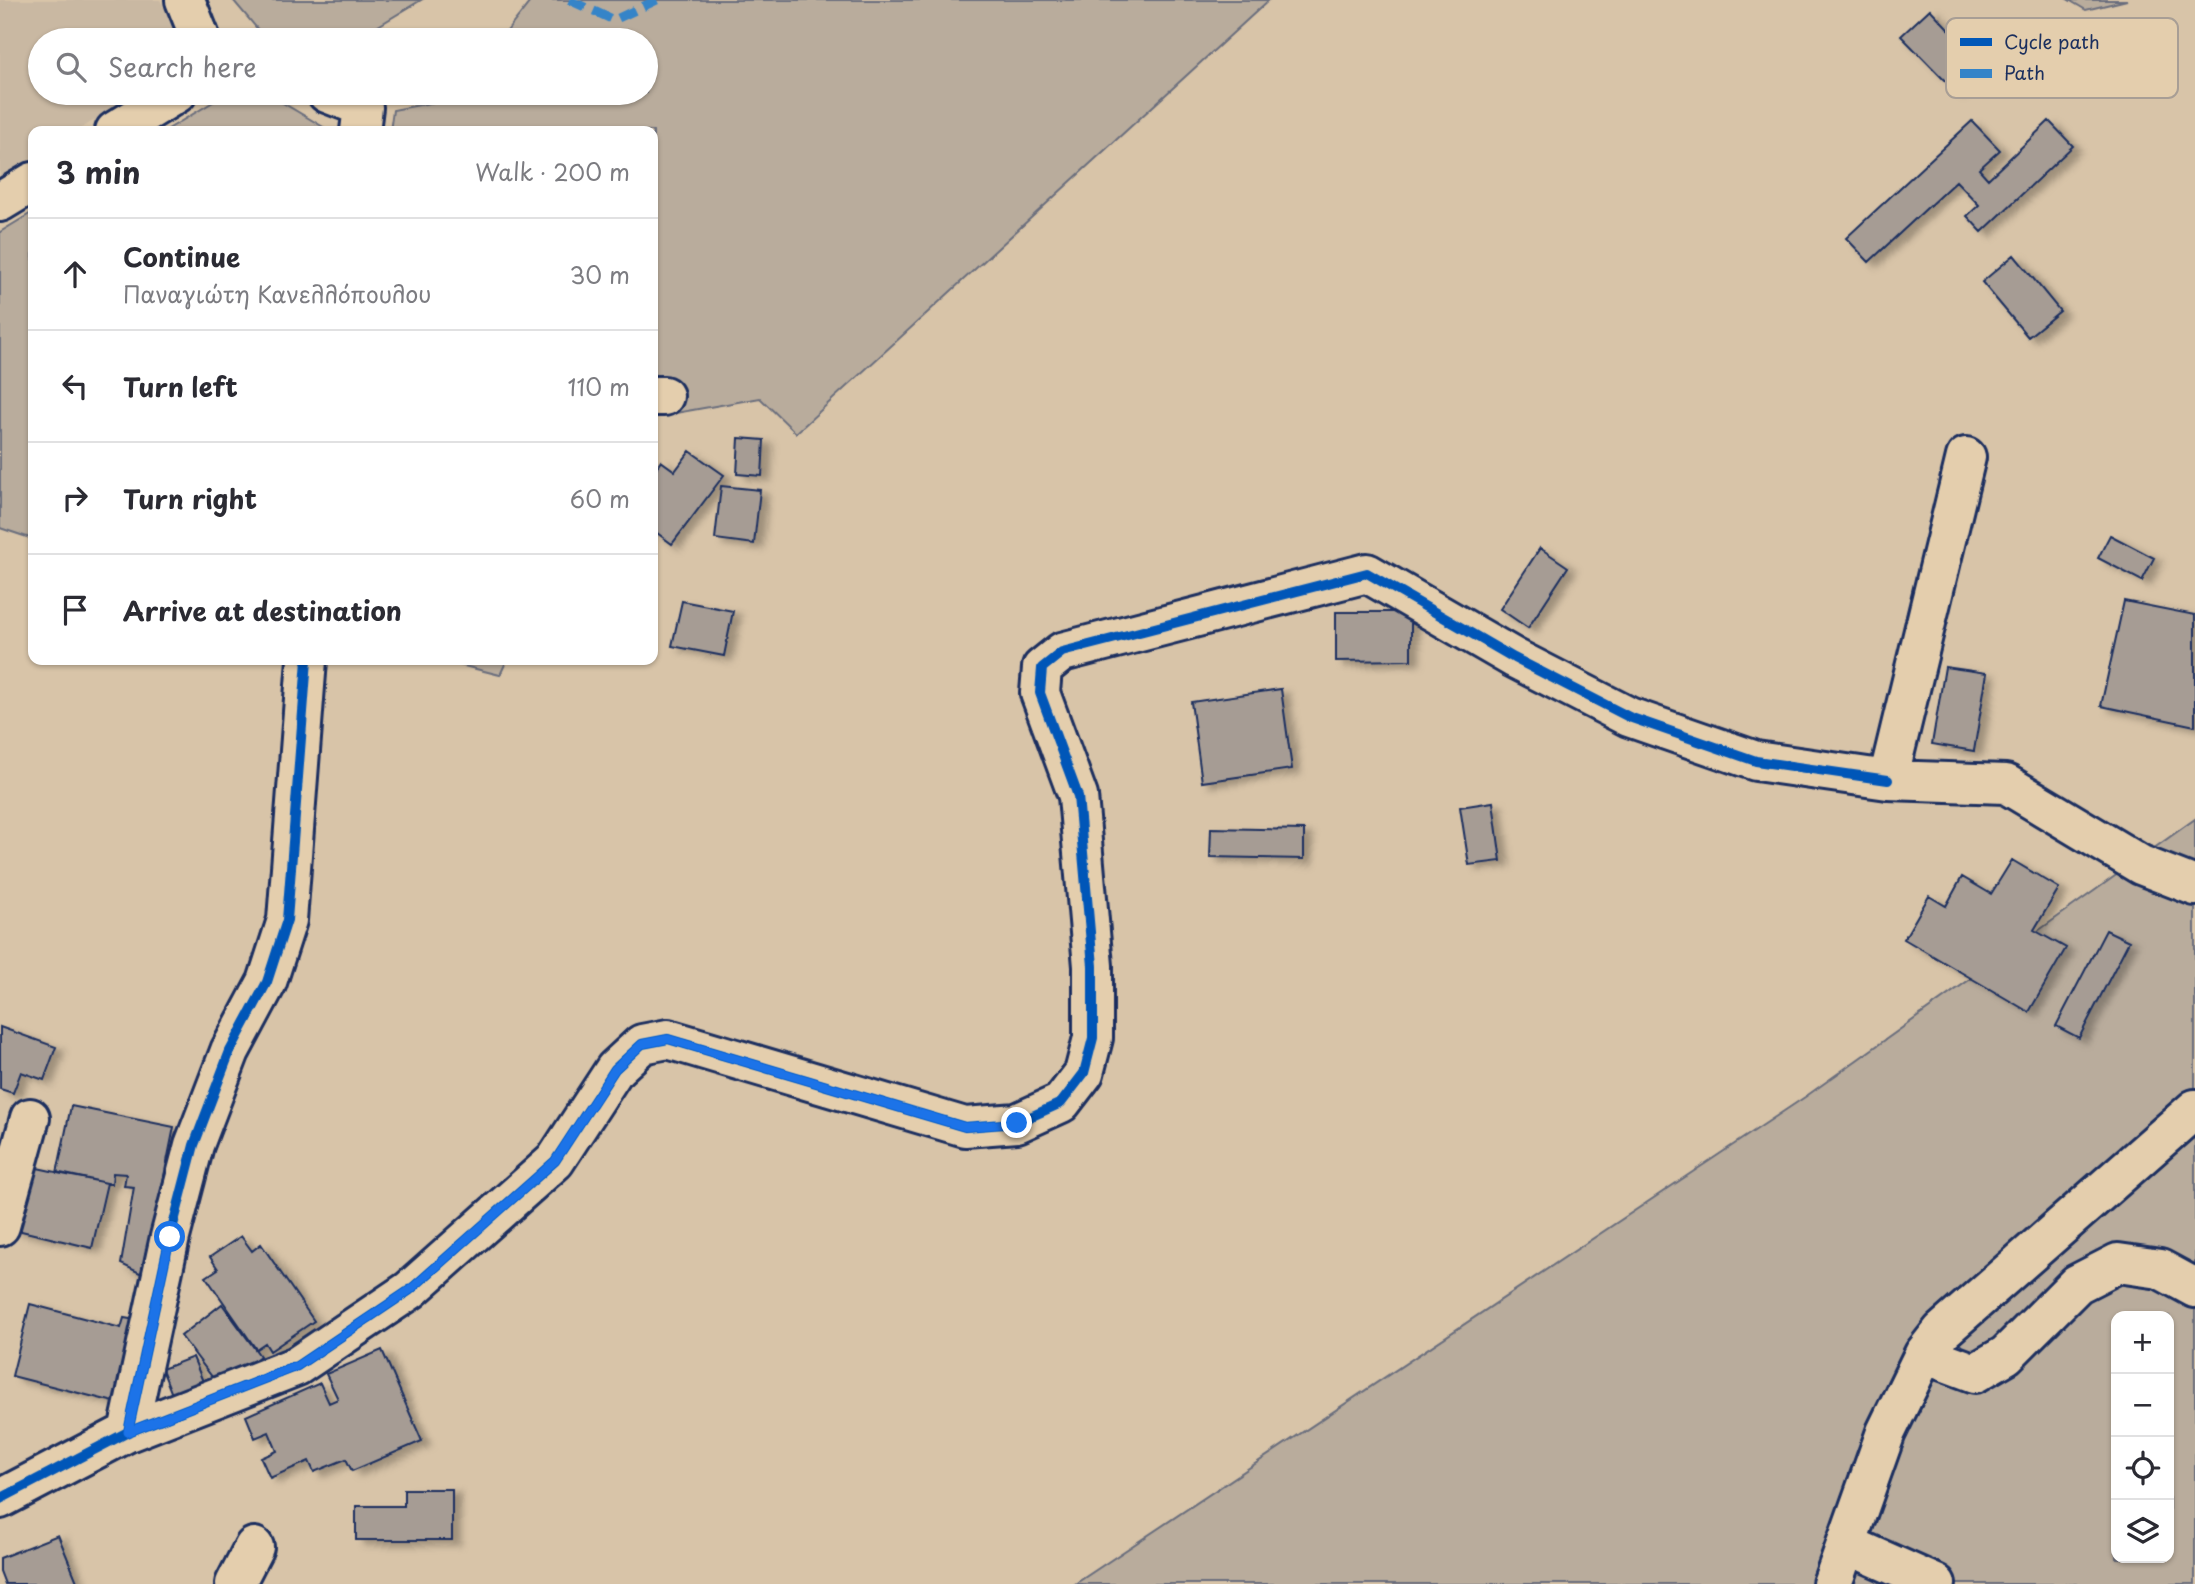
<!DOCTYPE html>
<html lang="en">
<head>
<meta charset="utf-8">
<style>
  body { margin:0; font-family:"Playpen Sans",sans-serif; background:#f2f2f3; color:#2b2b33 }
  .controls { position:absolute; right:21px; bottom:21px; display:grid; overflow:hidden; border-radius:14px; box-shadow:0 2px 5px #0004 }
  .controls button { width:63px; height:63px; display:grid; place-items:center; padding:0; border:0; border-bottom:2px solid #e1e1e2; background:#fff; color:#2b2b33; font:35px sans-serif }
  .stop { position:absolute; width:21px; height:21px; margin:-16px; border:5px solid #1a73e8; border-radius:50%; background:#fff }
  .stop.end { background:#1a73e8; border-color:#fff; box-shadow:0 2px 7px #0008 }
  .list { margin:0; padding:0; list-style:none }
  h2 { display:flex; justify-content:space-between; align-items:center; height:91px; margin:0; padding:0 28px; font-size:30px }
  h2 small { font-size:23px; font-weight:400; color:#7c7c81 }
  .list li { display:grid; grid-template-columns:46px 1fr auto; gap:21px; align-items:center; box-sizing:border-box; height:112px; padding:0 28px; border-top:2px solid #e1e1e2 }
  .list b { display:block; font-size:26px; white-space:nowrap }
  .list p { margin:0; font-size:23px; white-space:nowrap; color:#7c7c81 }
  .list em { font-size:23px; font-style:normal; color:#7c7c81 }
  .icon { flex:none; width:38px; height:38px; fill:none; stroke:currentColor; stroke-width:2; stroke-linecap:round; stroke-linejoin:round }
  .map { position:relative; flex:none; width:2195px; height:1584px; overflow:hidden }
  .search { position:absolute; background:#fff; box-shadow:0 2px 5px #0004; left:28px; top:28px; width:630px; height:77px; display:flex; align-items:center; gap:18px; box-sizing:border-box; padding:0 24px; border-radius:38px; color:#7c7c81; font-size:26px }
  .panel { position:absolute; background:#fff; box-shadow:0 2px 5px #0004; left:28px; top:126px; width:630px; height:539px; border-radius:14px }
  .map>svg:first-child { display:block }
  .built { fill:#c9b8a2 }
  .green { fill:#b9ac9c; stroke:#6a6e7d; stroke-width:2; fill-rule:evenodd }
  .building { fill:#a69c94; stroke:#1b2f5e; stroke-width:2; filter:url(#shadow) }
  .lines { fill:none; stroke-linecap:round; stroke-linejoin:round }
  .minor-casing { stroke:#1b2f5e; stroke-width:44 }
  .minor { stroke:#e4cead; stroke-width:38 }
  .quiet { stroke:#3484c8; stroke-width:9; stroke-dasharray:18 9; stroke-linecap:butt }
  .cycleway-casing { stroke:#e4cead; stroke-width:15 }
  .cycleway { stroke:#0057b8; stroke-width:10 }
  .route { stroke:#1a73e8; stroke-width:9 }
  .key { fill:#e4cead; stroke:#a89e95; stroke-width:2 }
  .key-label { font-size:19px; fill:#1b2f5e }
</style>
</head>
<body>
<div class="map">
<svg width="2195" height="1584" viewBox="0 0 2195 1584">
  <defs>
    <filter id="shadow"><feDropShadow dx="8" dy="4.5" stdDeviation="3.5" flood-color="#0004"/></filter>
  </defs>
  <rect width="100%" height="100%" fill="#d8c4a8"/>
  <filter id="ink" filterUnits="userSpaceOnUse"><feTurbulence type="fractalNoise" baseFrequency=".0143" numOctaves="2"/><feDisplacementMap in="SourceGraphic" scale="14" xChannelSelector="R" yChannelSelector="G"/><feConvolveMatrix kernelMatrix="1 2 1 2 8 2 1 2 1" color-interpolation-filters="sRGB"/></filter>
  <g filter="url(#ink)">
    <path class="built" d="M0,0h160l14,27v13h-134v53h101l-65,38h-43v26l-33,20z"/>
    <path class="green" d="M233,0h188l-66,40h-78l-12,-2z
      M526,0h743l-473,433 -36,-35 -107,19v-286h-263l3,-21 63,-12 4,-5h186v-53h-146l29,-37z
      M2069,0h58l-41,10z
      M228,93h38l59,35v3h-160z
      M33,212v327l-33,-11v-296z
      M440,660h67l-7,15z
      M2195,819v765h-1120l730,-487zM2116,1316h53v242h-53z"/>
    <path class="building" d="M1930,9l31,33 19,-17 22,23 -46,44 -55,-56z
      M1972,121l28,29 -21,19 9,10 61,-58 24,25 -91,86 -15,-16 12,-11 -23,-24 -87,81 -23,-24z
      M2014,255l46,56 -32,26 -46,-55z
      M739,438l25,2 -2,36 -25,-2z
      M690,451l34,24 -52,69 -19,-14v-57l8,-12 14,10z
      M721,486l39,4 -6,54 -39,-5z
      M2110,535l44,23 -12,23 -44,-23z
      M1540,548l28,19 -40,61 -28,-19z
      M682,601l51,10 -9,45 -52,-10z
      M2124,601l71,14v111l-94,-20z
      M1336,612h75v48l-75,1z
      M1945,667l42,6 -13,78 -42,-7z
      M1281,689l11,80 -90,13 -11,-80z
      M1493,802l8,59 -32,4 -9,-58z
      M1211,828l93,2v29l-94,-2z
      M2012,860l47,28 -25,42 32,18 -37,64 -125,-73 25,-43 17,10 16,-29 29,17z
      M2106,930l23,11 -50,97 -23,-12z
      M0,1027l56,20 -12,33 -23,-8 -8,21 -13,-4z
      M71,1106l103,21 -30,148 -23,-11 13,-77 -10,-1 2,-12 -13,-1 -1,11 -55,-11z
      M28,1166l79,17 -15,65 -79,-19z
      M241,1236l11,15 9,-7 53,77 -44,30 -5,-8 -9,6 -50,-72 12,-8 -8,-12z
      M30,1304l91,24 3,-10 12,2 -22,82 -102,-26z
      M222,1304l38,52 -41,30 -38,-50z
      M382,1350l40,91 -70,30 -6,-12 -32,13 -5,-11 -39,17 -9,-20 16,-7 -8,-19 -14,6 -9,-22 74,-33 9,20 9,-4 -12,-25z
      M193,1357l13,32 -31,13 -13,-33z
      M404,1489h48v51h-96v-34h48z
      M58,1535l20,49h-73l-5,-13v-13z"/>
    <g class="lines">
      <defs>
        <path id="minor" d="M185,0l16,40
          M327,93l36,14 -3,24
          M115,131l62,-38
          M0,202l33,-20
          M653,396h11
          M1966,457l-78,323 118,4 135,81 54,21
          M0,1226l30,-108
          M1924,1354l51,19 31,-18 71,-71 41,-21 42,6 35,19
          M128,1432l169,-66 113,-76 145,-129 60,-92 27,-25 26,-5 297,88 52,-4 44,-20 23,-30 9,-35v-72l-15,-170 -38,-103 2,-25 20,-16 305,-79 147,85 115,59 127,44 132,19
          M0,1499l128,-67 42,-195 24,-92 36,-94 37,-69 20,-62 20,-260
          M1846,1544l90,40
          M235,1584l19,-37
          M1832,1584l54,-152 38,-78 18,-23 253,-222"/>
      </defs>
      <use href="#minor" class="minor-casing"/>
      <use href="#minor" class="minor"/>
      <path class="quiet" d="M569,0l45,20 43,-20"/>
      <defs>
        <path id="cycleway" d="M128,1432l169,-66 113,-76 145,-129 60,-92 27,-25 26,-5 297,88 52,-4 44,-20 23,-30 9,-35v-72l-15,-170 -38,-103 2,-25 20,-16 305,-79 147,85 115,59 127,44 132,19
          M0,1499l128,-67 42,-195 24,-92 36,-94 37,-69 20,-62 20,-260"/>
      </defs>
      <use href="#cycleway" class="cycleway-casing"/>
      <use href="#cycleway" class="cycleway"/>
    </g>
  </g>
  <g class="lines" filter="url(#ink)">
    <path class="route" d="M170,1237l-42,195 169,-66 113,-76 145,-129 60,-92 27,-25 26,-5 297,88 52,-4"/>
  </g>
  <rect x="1946" y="18" width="232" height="80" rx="10" class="key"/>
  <rect x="1960" y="38" width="32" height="8" fill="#0057b8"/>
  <rect x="1960" y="69" width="32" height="9" fill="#3484c8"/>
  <g class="key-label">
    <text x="2004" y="49">Cycle path</text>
    <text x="2004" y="80">Path</text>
  </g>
</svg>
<div class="controls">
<button>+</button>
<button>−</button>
<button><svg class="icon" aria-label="locate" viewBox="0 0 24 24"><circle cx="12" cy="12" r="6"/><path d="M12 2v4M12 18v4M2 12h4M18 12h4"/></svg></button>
<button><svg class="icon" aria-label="layers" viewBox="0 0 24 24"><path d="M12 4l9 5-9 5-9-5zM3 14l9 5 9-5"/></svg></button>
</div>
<div class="stop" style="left:170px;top:1237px"></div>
<div class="stop end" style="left:1017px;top:1123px"></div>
<div class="search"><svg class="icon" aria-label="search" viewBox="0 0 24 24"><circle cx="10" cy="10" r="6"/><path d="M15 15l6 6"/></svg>Search here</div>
<section class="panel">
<h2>3 min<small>Walk · 200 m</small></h2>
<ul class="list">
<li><svg class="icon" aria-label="ahead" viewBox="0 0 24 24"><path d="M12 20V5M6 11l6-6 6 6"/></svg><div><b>Continue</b><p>Παναγιώτη Κανελλόπουλου</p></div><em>30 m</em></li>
<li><svg class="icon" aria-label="left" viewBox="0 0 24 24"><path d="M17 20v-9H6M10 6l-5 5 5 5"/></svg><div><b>Turn left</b></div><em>110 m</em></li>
<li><svg class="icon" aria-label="right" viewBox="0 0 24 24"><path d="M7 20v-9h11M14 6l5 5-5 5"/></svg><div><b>Turn right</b></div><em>60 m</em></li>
<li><svg class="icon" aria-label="arrive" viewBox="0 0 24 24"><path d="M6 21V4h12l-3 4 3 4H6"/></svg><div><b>Arrive at destination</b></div></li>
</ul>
</section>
</div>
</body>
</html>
